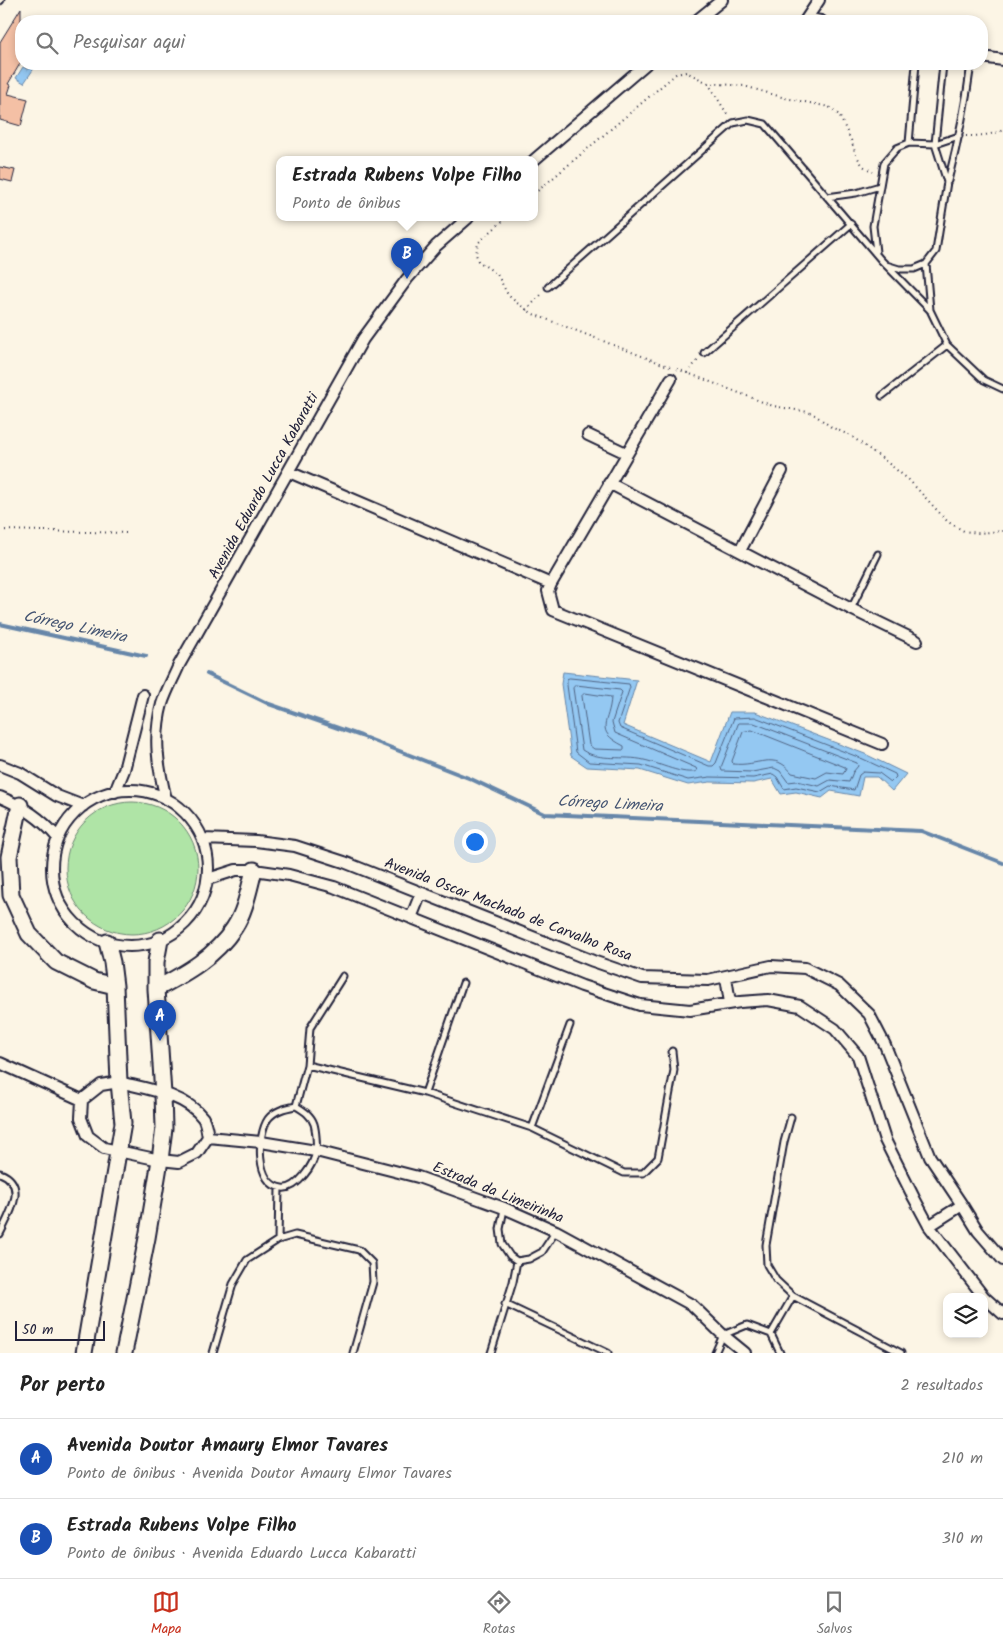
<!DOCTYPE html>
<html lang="pt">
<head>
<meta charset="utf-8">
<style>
  body { margin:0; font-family:Kalam,sans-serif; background:#f2f2f2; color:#222 }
  .controls { position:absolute; right:15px; bottom:15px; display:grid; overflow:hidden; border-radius:10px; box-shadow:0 2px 8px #0003 }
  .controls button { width:45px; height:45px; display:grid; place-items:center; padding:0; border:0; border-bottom:1px solid #e0e0e0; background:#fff; color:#222; font:25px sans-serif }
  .scale { position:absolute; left:15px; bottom:12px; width:90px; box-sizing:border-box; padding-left:5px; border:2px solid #22223b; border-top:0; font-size:14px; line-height:18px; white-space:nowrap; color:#22223b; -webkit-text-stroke:4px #fcf5e5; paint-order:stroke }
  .you { position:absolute; left:474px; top:841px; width:18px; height:18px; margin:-12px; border:4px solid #fff; border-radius:50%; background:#1a73e8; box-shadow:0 0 0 8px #1a73e833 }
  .badge { display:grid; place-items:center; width:32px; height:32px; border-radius:50%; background:#c8321e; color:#fff; font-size:16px; font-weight:700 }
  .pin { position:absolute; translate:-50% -41px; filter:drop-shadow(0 1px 2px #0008) }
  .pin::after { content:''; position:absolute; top:26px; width:18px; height:15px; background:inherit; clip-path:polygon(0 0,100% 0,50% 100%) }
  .popup { position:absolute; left:276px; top:156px; width:262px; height:65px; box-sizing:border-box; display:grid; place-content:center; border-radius:10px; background:#fff; filter:drop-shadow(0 1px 4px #0005); font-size:16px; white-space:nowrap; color:#767676 }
  .popup b { font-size:19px; color:#222 }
  .popup::after { content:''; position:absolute; left:50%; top:100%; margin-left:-10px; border:10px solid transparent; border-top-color:#fff }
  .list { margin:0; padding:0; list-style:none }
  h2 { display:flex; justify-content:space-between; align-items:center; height:65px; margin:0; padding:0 20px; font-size:21px }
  h2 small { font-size:16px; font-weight:400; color:#767676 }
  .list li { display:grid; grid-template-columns:32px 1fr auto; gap:15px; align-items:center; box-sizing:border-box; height:80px; padding:0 20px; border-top:1px solid #e0e0e0 }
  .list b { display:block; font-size:19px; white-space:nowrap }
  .list p { margin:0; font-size:16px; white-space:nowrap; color:#767676 }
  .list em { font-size:16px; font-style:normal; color:#767676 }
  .icon { flex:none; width:28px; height:28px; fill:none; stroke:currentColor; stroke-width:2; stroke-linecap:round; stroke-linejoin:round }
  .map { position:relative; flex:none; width:1003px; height:1353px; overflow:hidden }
  .search { position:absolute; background:#fff; box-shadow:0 2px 8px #0003; left:15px; right:15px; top:15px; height:55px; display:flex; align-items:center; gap:12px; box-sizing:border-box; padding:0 18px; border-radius:20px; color:#767676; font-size:19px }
  .sheet { height:225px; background:#fff }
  nav { display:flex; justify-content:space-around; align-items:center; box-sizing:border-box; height:70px; border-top:1px solid #e0e0e0; background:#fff; font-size:14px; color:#767676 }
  nav a { display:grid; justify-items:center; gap:2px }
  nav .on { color:#c8321e }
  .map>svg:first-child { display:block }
  .green { fill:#afe4a6; stroke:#688370 }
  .water { fill:#94c8f2; stroke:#6686a9 }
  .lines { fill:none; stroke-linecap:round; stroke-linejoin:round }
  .shore { stroke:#506484; stroke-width:1 }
  .stream { stroke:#6686a9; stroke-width:4 }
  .building { fill:#f4c0a5; stroke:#22223b }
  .lane-casing { stroke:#22223b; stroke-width:9 }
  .street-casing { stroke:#22223b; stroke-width:14 }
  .secondary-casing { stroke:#22223b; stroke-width:19 }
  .path { stroke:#22223b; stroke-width:2; stroke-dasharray:1 4; stroke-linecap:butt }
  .lane { stroke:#fcf5e5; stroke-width:5 }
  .street { stroke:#fcf5e5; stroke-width:10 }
  .secondary { stroke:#fcf5e5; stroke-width:15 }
  .labels { text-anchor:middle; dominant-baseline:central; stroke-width:4; stroke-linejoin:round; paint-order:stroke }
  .street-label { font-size:15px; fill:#22223b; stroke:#fcf5e5 }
  .water-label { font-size:16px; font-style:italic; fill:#445472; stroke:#fcf5e5 }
</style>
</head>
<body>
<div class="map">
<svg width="1003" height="1353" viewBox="0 0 1003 1353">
  <rect width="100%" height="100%" fill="#fcf5e5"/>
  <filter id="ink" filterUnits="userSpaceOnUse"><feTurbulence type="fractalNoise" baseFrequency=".02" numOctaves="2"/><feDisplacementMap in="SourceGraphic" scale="10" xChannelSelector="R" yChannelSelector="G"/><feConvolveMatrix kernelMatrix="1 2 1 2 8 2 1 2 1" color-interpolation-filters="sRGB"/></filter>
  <g filter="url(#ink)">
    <path class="green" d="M66 868a66 66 0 1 1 132 0a66 66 0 1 1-132 0Z"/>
    <path class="water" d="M32,64h5l-13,19 -8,-5 7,-11 5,3z
      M563,672l74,8 -14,45 88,37 19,-50h25l110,42 41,20 -14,17 -15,-14h-14l-4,19 -28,-5 -9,7 -26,-6 -15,2 -9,-15 -19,4 -43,-1 -22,3 -48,-15 -53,-3 -16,-11 -10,-72z"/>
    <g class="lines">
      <path class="shore" d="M570,678l59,6 1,3 -12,36 2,5 89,38h4l3,-3 18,-45 21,-1 108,42 32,15 1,3 -5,5 -12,-9 -16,-1 -4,3 -5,15 -24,-4 -10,6 -24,-5 -12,2 -7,-12 -4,-3 -20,4 -43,-1 -22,3 -47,-15 -52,-3 -13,-10 -9,-67v-6z
        M576,685l44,5 2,2 -10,30 3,11 81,35 1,3c-13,5 -38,-8 -53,-11 -20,-5 -44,2 -62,-10l-9,-62z
        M585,693l26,4c-1,26 -19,33 13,49v4l-30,-1 -5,-4 -7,-49z
        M739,723h15l103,40 1,3 -5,6 -4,10 -19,-2 -11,6 -22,-5 -9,1 -8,-11 -6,-3 -22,4 -30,-1 -1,-3z
        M752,730l93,37 1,2 -3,5 -16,-2 -11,6 -24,-5c-18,-23 -34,-6 -59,-9l-1,-3 11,-29z"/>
      <path class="stream" d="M0,624l146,32
        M207,674l62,30 92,32 110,43 74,35 376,17 82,32"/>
    </g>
    <path class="building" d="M21,8v54l-13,22 3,1 -3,9 20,5 -7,27 -21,-6v-78z
      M0,167l15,3 -3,12 -12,-3z"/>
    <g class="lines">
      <defs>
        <path id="lane" d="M0,1l1,-1
          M943,64l-8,80 24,-8
          M909,143l7,-79
          M948,181c10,-39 18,-78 23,-117
          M827,197l29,-4 24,-7
          M876,252l-3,-26 11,-63 13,-15 12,-5 26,1 12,38 -11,69 -10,13 -12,5h-15l-13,-4
          M926,264l4,46
          M548,287l185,-164 15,-3 17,4 116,136 49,50 17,35 37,35 19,9
          M704,353l147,-129
          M882,396l65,-51
          M851,609l27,-55
          M307,1065l118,28 107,35 92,45h19l15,-15 16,-88 -2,-19
          M425,1093l38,-110
          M296,1106c8,5 15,9 18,18 2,7 3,21 2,27 -2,14 -19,39 -34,37 -27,-3 -25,-53 -14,-69 7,-9 18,-11 28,-13z
          M296,1106l11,-41 3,-37 33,-52
          M791,1117l-7,25 -18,103 1,20 9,15 17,16 108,57
          M532,1128l38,-103
          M0,1173c29,11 9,42 0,61
          M504,1209l-4,20 2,15 8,12 7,5 12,-2 13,-7 14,-21
          M278,1240l1,-52
          M505,1304l103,49
          M771,1334l22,-38
          M213,1353l20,-69 14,-24 31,-20 17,-5 64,15 13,13 1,19 -20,71
          M491,1353l22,-71 4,-21
          M715,1353l8,-18 24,-10 24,9 9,19"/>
        <path id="street" d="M808,18l13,3
          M696,21l26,-21
          M805,21l14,-21
          M982,57l21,3
          M534,160l112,-96
          M671,379l-120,205 -3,7 5,19 329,134
          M588,435l38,18
          M289,472l262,112
          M609,483l242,126 66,32
          M740,551l42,-80
          M0,765l20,8 37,23 26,10
          M52 868a78 78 0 1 1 156 0a78 78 0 1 1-156 0Z
          M115,792l9,-22 19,-75
          M0,797c24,10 41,21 58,41
          M166,799c-8,-32 -13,-62 -4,-95 4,-13 12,-27 17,-39l184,-326 44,-60 29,-33 32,-28
          M203,839l53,2 39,5 49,16 249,99 49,17 66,2 63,-14 34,2 34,17 30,29 16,31 45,112 32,48 16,26 25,29
          M208,879l28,-9h18l35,5 45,12 248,99 58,19 50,5 50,-8 28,-2 32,6 35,23 23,27 27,84 29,58 15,28 55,71
          M411,918l10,-25
          M726,977l4,26
          M0,1063l82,37
          M119,1082c28,7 66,12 84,36 3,5 4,13 5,19l-11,16 -18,9 -19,-2 -56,-12 -16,-12 -7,-18 1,-18 19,-15z
          M208,1137l53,5 55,9 102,26 86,31 52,23 136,74 31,30 22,18
          M929,1226l33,-21
          M984,1297l19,17"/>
        <path id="secondary" d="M20,805l-11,52 2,38 18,39 27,28 38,19 21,5
          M156,989c30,-16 59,-32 78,-61 11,-16 15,-39 20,-58
          M84,1353l39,-230 -4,-41 -4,-96 -3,-24 -5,-20
          M124,1353l23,-115 13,-78 4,-32 -1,-34 -7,-105v-27l4,-22"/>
      </defs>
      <use href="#lane" class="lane-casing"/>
      <use href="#street" class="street-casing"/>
      <use href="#secondary" class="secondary-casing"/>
      <path class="path" d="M708,83l21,34
        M966,136c13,0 26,-1 37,-6
        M534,194l142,-120 10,-2 22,11 36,3 41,12 44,9 10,8 12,25 5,15 7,11 10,6
        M506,218l-28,25 -2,11 2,7 19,13 11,21 9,8 16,11 140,54
        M526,310l16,-16
        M677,369l96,37 35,6 7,3 16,12 20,9 32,23 26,21 39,42 16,9 14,2 25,-2
        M687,373l11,-13
        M0,530l129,3"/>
      <use href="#lane" class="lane"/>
      <use href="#street" class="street"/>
      <use href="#secondary" class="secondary"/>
    </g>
  </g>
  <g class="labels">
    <g class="street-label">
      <text transform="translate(264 486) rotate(-61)">Avenida Eduardo Lucca Kabaratti</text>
      <text transform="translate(508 910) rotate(21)">Avenida Oscar Machado de Carvalho Rosa</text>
      <text transform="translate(498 1193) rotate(22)">Estrada da Limeirinha</text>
    </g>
    <g class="water-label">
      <text transform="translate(75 627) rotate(12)">Córrego Limeira</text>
      <text transform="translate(610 804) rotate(3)">Córrego Limeira</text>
    </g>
  </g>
</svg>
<div class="controls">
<button><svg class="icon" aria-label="layers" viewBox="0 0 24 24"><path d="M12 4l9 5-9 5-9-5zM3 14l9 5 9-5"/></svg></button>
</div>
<div class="scale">50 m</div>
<div class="you"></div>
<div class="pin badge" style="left:160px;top:1041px;background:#1a4fb4">A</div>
<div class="pin badge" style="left:407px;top:279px;background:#1a4fb4">B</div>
<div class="popup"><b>Estrada Rubens Volpe Filho</b>Ponto de ônibus</div>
<div class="search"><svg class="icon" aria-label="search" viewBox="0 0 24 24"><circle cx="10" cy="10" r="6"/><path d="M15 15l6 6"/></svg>Pesquisar aqui</div>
</div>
<section class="sheet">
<h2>Por perto<small>2 resultados</small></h2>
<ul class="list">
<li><span class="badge" style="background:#1a4fb4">A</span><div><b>Avenida Doutor Amaury Elmor Tavares</b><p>Ponto de ônibus · Avenida Doutor Amaury Elmor Tavares</p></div><em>210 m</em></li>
<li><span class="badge" style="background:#1a4fb4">B</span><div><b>Estrada Rubens Volpe Filho</b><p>Ponto de ônibus · Avenida Eduardo Lucca Kabaratti</p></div><em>310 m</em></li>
</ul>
</section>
<nav>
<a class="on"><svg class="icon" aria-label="map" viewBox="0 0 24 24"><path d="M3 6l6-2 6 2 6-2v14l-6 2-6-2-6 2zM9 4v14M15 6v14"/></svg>Mapa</a>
<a><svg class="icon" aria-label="directions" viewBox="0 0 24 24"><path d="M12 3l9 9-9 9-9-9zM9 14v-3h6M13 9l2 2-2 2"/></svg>Rotas</a>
<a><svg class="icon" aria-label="saved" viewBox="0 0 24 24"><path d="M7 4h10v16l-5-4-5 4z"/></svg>Salvos</a>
</nav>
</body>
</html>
